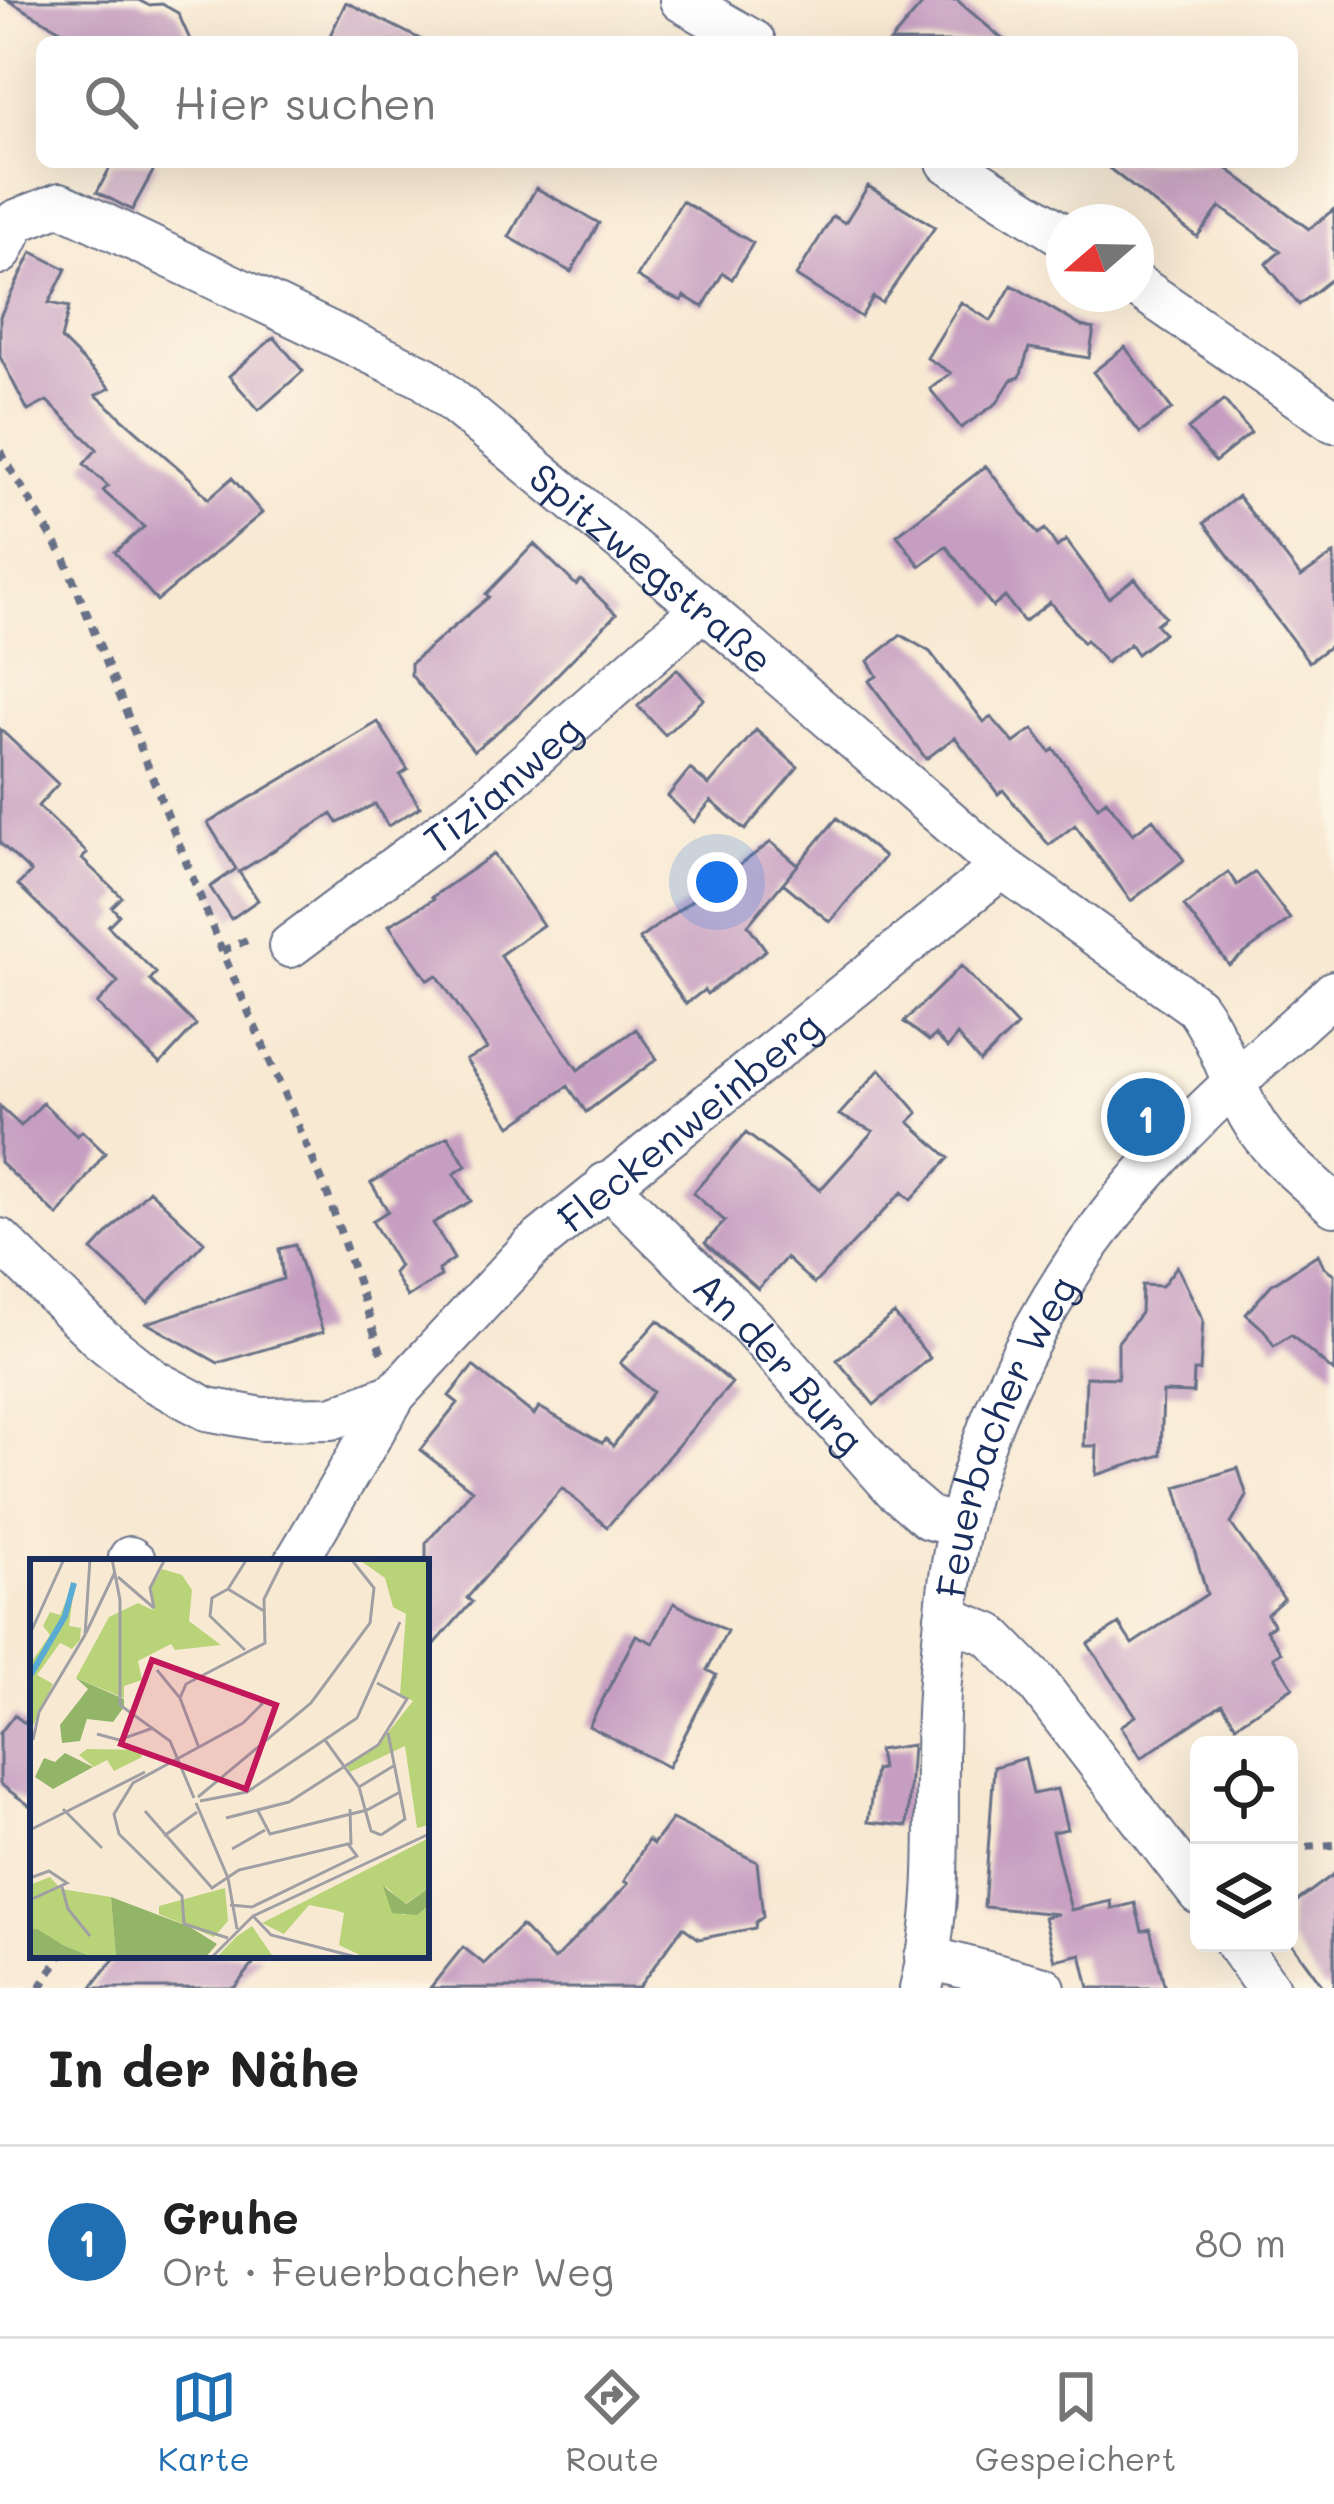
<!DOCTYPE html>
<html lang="de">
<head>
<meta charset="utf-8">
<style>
  body { margin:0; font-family:Mali,sans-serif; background:#f2f2f2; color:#222 }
  .controls { position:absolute; right:36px; bottom:36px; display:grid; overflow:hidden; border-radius:18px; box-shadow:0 12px 48px #0002 }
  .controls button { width:108px; height:108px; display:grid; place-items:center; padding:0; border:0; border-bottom:3px solid #e0e0e0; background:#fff; color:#222; font:60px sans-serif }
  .compass { position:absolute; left:1046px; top:204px; width:108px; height:108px; border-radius:50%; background:#fff; box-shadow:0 12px 48px #0002; rotate:250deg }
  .you { position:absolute; left:717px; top:882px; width:42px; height:42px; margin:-30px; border:9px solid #fff; border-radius:50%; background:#1a73e8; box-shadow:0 0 0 18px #1a73e833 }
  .badge { display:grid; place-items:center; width:78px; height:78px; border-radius:50%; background:#1f6fb2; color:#fff; font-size:39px; font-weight:700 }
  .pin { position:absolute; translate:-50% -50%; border:6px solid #fff; box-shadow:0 3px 12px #0006 }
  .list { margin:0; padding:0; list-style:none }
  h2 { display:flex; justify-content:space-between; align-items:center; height:156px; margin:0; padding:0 48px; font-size:51px }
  h2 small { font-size:39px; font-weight:400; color:#767676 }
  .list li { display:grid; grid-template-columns:78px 1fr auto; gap:36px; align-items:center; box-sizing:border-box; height:192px; padding:0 48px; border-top:3px solid #e0e0e0 }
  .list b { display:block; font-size:45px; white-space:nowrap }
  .list p { margin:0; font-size:39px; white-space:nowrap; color:#767676 }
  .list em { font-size:39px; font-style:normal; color:#767676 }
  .icon { flex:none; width:66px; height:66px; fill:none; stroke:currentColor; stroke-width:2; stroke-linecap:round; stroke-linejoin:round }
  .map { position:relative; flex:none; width:1334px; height:1988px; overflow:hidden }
  .search { position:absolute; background:#fff; box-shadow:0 12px 48px #0002; left:36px; right:36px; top:36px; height:132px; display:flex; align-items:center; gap:30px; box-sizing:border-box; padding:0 42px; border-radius:18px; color:#767676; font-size:45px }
  .sheet { height:348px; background:#fff }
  nav { display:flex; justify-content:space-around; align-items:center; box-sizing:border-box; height:168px; border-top:3px solid #e0e0e0; background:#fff; font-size:33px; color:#767676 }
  nav a { display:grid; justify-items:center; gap:6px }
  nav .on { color:#1f6fb2 }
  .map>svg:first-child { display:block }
  .building { fill:#c69ec1 }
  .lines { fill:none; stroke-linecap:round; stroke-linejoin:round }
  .minor-casing { stroke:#687087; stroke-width:46 }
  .path { stroke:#687087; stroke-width:8; stroke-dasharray:9 9; stroke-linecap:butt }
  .minor { stroke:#fff; stroke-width:42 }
  .labels { text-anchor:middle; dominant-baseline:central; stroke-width:9; stroke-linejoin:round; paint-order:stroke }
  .street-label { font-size:39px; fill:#1b2f5e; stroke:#fcf5e5 }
  .inset-river { fill:none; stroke:#59abd4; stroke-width:6 }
  .inset-road { fill:none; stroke:#a09fa4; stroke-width:3 }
  .view { fill:#c2185b; fill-opacity:0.15; stroke:#c2185b; stroke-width:6 }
  .inset-edge { fill:none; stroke:#1b2f5e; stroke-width:6 }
</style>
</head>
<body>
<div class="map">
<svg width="1334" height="1988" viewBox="0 0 1334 1988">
  <rect width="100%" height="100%" fill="#fcf5e5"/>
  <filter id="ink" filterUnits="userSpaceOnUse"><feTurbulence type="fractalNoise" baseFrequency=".00833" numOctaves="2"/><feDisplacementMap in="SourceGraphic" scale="24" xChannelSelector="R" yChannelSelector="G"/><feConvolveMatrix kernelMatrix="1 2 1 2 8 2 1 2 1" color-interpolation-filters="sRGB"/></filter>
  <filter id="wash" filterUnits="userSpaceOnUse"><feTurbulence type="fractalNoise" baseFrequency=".004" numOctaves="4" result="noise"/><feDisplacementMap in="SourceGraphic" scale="48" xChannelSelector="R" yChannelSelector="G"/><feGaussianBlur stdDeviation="2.7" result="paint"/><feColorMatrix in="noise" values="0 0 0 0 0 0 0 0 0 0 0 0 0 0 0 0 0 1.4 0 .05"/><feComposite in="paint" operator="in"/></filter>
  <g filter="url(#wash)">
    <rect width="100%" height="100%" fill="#f8e9d3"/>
    <g id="blocks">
      <path class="building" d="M7,0h131l10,5 14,-1 16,9 13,29h-109z
        M926,0h31l49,42h-116z
        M346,2l80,40h-99z
        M113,162h45l-26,48 -35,-18z
        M1101,162h117l91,67 25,-20v68l-35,28 -33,-41 15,-13 -61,-44 -23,30z
        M868,186l67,41 -53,76 -9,-6 -12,20 -65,-41 37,-60 12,7z
        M536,188l63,35 -28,49 -62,-35z
        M682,201l71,42 -21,36 -9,-6 -20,34 -19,-11 -2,5 -17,-7 -28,-17z
        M32,252l34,17 -17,34 20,4 -8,32 49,49 -14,7 95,84 17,20 24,-21 30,35 -105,88 -42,-49 29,-25 -41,-36 5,-5 -24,-22 13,-15 -50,-48 -19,10 -28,-54v-41z
        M1012,285l69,41 13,3 -5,29 -60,-10 -9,29 -9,3 -14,23 -36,25 -31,-39 21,-16 -24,-15 34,-56 30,19z
        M274,337l29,34 -44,39 -30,-34z
        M1125,347l47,62 -32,24 -47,-61z
        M1224,400l27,33 -36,29 -27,-33z
        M986,466l52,68 7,-5 12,18 9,-7 43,58 26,-20 30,39 -9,7 8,9 -27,21 -7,-10 -24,19 -20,-23 -3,3 -33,-41 -26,20 -19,-25 -12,10 -47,-61 -26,20 -23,-31z
        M1238,496l63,81 33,-23v89l-25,19 -105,-139z
        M534,544l42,41 5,-5 35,34 -95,98 -47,39 -63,-76v-12l78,-66 -3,-3z
        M901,635l29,17 54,70 7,-5 23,26 19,-14 17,23 4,-3 44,58 8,-7 27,34 20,-15 31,41 -53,41 -56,-76 -26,20 -46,-55 -5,4 -43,-57 -29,22 -57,-78 8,-5 -9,-15z
        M677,669l27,30 -39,36 -27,-29z
        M378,722l30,48 -8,5 20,32 -32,19 -13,-22 -37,19 -6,-9 -93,58 19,28 -27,19 -21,-32 26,-18 -28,-46z
        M0,729l58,55 -20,22 49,47 -5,6 40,38 -10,10 7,8 -11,11 48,47 -6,7 46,45 -36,39 -63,-60 21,-22 -100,-97 13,-13 -31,-29z
        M756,730l42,37 -53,63 -34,-29 -17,21 -26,-26 22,-27 19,16z
        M837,818l47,39 -54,65 -47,-39z
        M771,842l27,23 -50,60 18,25 -59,44 -3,-4 -18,14 -47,-65z
        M494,854l49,71 -43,30 78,115 58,-41 21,30 -71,53 -18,-26 -57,40 -45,-66 21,-11 -50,-74 -9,5 -39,-55 45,-26 -2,-2z
        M1228,872l9,13 18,-13 35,47 -61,46 -45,-59z
        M961,966l56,60 -37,36 -23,-27 -9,13 -13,-13 -6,6 -25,-19z
        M880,1069l38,44 -9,9 40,36 -38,42 -9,-8 -88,92 -28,-26 -28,31 -53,-46 20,-22 -32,-28 53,-60 74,57 53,-59 -34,-16z
        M43,1103l34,33 5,-5 23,22 -47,63 -58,-54v-55l21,19z
        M448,1136l18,30 -12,8 17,27 -38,22 21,36 -16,11 3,6 -34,21 -14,-24 6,-7 -27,-45 16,-10 -17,-28z
        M149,1190l55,52 -56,61 -56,-53z
        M295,1245l28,87 -105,31 -71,-40 136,-44 -4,-30z
        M1318,1254l6,13 10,7v98l-43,-37 -17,11 -10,-16 -18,-16 25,-29z
        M1177,1266l26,54 -3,51h-6l-1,22 -30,-1 -2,63 -65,20 1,-29h-13l2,-69 32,1v-36l23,-29 1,-28 20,1z
        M894,1314l36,44 -56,47 -37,-45z
        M658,1320l74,63 -125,144 -45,-39 -95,110 5,4 -46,52v-111l46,-53 -52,-40 38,-47 -9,-7 24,-30 61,49 5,-8 63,36 4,-4 7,7 40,-54 -33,-29z
        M1238,1468l9,28 -16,28 53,75 -17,15 7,11 -8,5 15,22 -8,5 20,30 -57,38 -14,-21 -81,54 -20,-32 15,-10 -48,-72 31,-20 13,20 75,-50 -31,-107z
        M674,1603l53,28 -20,39 9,5 -48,92 -79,-41 47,-91 17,8z
        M14,1715l19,14v79l-33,-24v-51z
        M912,1745l-5,81 -39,-4 7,-52 6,-1 -3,-19z
        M1025,1758l8,36 24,-5 10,40 -15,3 19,78 40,-9 1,8 23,-6 7,28 8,-2 15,59h-76l-8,-34 -26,6 -11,-43 14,-3 -74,-7 10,-140z
        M672,1819l85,43 6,55 -7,5 -1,6 -56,11 -16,-12 -45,61h-208l33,-41 21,17 37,-38 33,34 74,-76 -4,-3 24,-41 5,4z
        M1334,1874v114h-10l-35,-48v-33z
        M117,1955h144l-27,33h-143z"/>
    </g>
  </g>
  <g filter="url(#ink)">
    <use href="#blocks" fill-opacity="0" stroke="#687087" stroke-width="3"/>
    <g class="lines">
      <defs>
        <g id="minor">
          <path d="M681,0l73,42"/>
          <path d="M948,162l116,74"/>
          <path id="s1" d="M0,253l16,-32 44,-17 365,174 278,230 299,259 194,140c25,34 34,73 54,109 20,36 55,62 84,89"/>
          <path d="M1136,285l198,136"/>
          <path id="s2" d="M290,946l190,-142 223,-196"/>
          <path id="s3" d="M606,1184l146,143 143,162 34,29 31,8"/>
          <path d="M0,1240l100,98 54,43 53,28 55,10 70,-1 63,-24"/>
          <path d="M130,1558l5,4"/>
          <path id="s4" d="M296,1562l99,-168 137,-147 470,-380"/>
          <path d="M946,1617l44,18 47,48 162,210"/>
          <path d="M1236,1943l32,45"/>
          <path d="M926,1957l118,31"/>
          <path id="s5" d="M921,1988c26,-99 10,-207 19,-308 5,-51 9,-104 20,-154 30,-137 107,-270 202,-372 54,-57 114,-109 172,-162"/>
        </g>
      </defs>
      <use href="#minor" class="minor-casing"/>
      <path class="path" d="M0,451l65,108 157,392 104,239 56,165
        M222,951l32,-14
        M1289,1848l45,-3
        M40,1988l21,-33"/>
      <use href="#minor" class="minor"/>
    </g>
  </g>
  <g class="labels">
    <g class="street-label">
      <text stroke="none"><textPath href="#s1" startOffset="783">Spitzwegstraße</textPath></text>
      <text stroke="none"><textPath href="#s2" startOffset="267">Tizianweg</textPath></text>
      <text stroke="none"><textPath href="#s4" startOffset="597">Fleckenweinberg</textPath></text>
      <text stroke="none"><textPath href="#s3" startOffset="249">An der Burg</textPath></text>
      <text stroke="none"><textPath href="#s5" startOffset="564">Feuerbacher Weg</textPath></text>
    </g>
  </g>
  <g transform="translate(30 1559)">
    <rect width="399" height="399" fill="#f8e9d3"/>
    <path d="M328,0h71v266l-12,3 -12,-82 -55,26 -4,-8 32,-19 35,-44 -13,-7 6,-80 -13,-7 -8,-29zM132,10l20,6 10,15 -3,31 32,24 -46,5 -4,-6 -33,17 4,19 -18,6v12l-48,-20 33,-61 29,-14 15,7 -2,-22zM45,21l-6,46 12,2 -1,12 -8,9 -12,-6 -23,32 16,9 -23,48v-68l20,-29 -7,-9 7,-14 10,3zM57,190l53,1 2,7 -28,14 -7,-11 -13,7 -15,-12zM399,279v50l-24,16 -20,-18 18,29 26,-10v53h-63l-27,-13 5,-32 -9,-3 -26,-5 -25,29 -22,-11zM20,318l11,12 50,8 5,61 -28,-2 -58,-26v-45zM195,329l3,33 -14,16 -55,-23v-8zM222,367l22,32h-58l20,-21z" fill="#b9d378"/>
    <path d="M46,119l48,21v8l-11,15 -26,-3 -7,22 -18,2 -2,-18 28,-36zM35,194l28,14 -40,22 -18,-12 9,-19 11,4zM353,327l23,18 23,-16v17l-12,10 -25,-2zM81,338l79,30 27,17 -12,14h-89zM7,370l26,16 31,13h-64v-28z" fill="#92b568"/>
    <path class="inset-river" d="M0,117l35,-60 9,-33"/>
    <path class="inset-road" d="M82,0l8,41v105l50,36 24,57M217,0l-19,30 36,22M88,18l36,31M198,30l-16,9 -2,18 35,34M124,49l-4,-20 15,-29M56,74l29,-61M0,75l34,-75M127,111l23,28 19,50M150,139l6,-14 79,-41 -1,-44 20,-40M67,175l22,6 34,-12M3,181l6,-28 46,-77 5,-76M295,181l34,47 12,44 10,4M329,228l36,-22M168,238l113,-94 59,-80 4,-35 -23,-29M170,242l47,-9 110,-74 43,-96M166,244l32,75 9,51M33,250l39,39M320,250l1,36M115,252l67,77 27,-18 109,-26 9,12 -105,51 -22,-2M228,252l12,23 97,-24 33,-18M196,259l63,-16 89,-57 29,-46 -30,-16M0,271l115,-58M351,276l24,-16 -17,-86M134,277l33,-24M202,290l33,-19M0,319l19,-7 18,12 -37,17M32,328l6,22 22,27M223,357l18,19 89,23M198,379l-44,-14 -2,-28 -63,-62 -5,-20 19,-31 110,-60 19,-19 -4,-6M181,399l42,-42 176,-82"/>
    <path class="view" d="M122,101l124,45 -30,84 -125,-45z"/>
    <rect width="399" height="399" class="inset-edge"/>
  </g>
</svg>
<div class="controls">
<button><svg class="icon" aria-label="locate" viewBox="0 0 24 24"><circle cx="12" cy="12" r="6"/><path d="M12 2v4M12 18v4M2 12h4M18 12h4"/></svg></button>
<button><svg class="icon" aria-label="layers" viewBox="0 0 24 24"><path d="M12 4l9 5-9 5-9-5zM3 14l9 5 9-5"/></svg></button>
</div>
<svg class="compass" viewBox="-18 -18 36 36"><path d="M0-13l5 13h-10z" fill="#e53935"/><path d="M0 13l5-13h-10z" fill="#767676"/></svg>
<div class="you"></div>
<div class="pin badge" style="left:1146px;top:1117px">1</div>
<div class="search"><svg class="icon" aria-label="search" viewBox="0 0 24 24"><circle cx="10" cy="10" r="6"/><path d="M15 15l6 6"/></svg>Hier suchen</div>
</div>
<section class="sheet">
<h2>In der Nähe<small></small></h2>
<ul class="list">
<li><span class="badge">1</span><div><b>Gruhe</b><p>Ort · Feuerbacher Weg</p></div><em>80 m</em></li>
</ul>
</section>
<nav>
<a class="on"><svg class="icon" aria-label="map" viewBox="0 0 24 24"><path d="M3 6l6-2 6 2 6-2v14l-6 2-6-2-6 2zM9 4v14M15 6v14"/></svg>Karte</a>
<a><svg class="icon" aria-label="directions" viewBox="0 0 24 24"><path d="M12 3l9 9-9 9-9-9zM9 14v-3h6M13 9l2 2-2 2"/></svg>Route</a>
<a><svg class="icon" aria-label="saved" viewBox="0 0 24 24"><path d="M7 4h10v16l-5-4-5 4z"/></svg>Gespeichert</a>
</nav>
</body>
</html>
